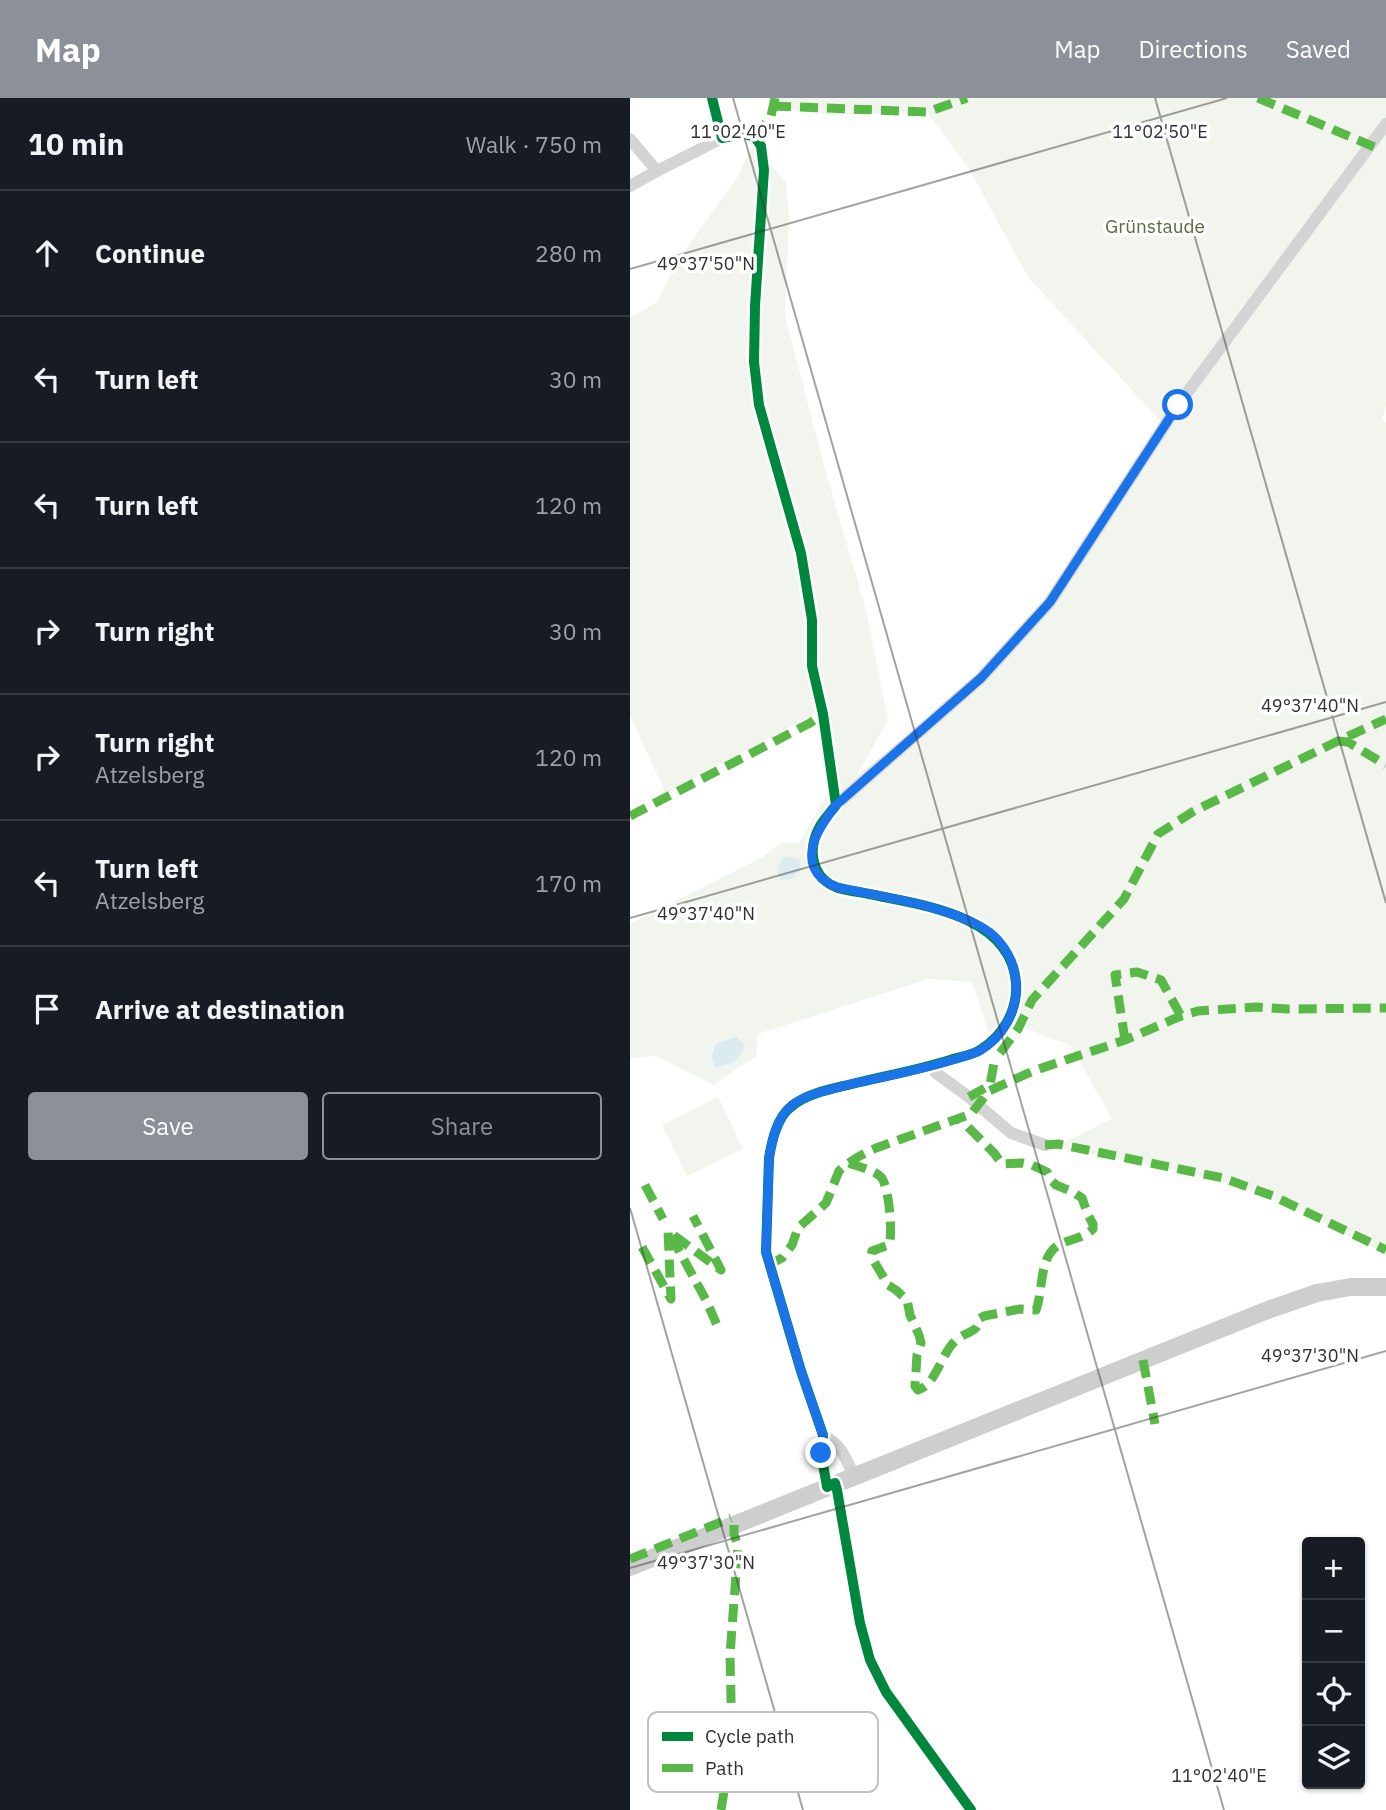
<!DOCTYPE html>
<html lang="en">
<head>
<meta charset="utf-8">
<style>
  body { margin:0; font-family:"IBM Plex Sans",sans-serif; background:#20242c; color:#f1f3f6 }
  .controls { position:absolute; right:21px; bottom:21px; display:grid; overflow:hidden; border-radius:7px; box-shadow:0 2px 5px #0004 }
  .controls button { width:63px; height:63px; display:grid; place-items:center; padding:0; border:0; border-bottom:2px solid #363941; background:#171b24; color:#f1f3f6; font:35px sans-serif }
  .stop { position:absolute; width:21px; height:21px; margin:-16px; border:5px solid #1a73e8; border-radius:50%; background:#fff }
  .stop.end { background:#1a73e8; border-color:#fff; box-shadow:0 2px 7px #0008 }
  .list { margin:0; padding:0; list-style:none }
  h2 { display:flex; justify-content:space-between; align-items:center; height:91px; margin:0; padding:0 28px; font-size:30px }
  h2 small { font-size:23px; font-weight:400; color:#9ea1a6 }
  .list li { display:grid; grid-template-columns:46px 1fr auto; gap:21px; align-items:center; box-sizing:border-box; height:126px; padding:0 28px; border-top:2px solid #363941 }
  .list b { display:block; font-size:26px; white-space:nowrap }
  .list p { margin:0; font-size:23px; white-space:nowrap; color:#9ea1a6 }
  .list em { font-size:23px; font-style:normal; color:#9ea1a6 }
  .actions { display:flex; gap:14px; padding:21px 28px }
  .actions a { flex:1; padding:16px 0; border:2px solid #8c9099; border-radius:7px; text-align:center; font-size:24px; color:#8c9099 }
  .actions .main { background:#8c9099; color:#fff }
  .icon { flex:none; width:38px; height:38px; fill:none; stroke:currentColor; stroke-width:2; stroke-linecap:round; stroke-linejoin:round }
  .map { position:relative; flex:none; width:756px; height:1712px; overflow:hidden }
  header { display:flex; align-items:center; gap:42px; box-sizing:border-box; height:98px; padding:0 35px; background:#8c9099; color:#fff }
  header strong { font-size:33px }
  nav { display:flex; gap:38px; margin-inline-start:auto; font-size:24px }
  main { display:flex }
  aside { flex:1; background:#171b24 }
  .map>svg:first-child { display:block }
  .green { fill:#f2f5ed }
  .water { fill:#dbecf1 }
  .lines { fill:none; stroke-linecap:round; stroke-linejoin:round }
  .street { stroke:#d4d4d4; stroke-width:12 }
  .secondary { stroke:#cecece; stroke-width:18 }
  .quiet { stroke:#58b947; stroke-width:9; stroke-dasharray:18 9; stroke-linecap:butt }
  .cycleway-casing { stroke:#fff; stroke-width:15 }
  .cycleway { stroke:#00873e; stroke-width:10 }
  .route { stroke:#1a73e8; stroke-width:9 }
  .ticks { fill:none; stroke:#303030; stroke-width:2; stroke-opacity:0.45 }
  .labels { text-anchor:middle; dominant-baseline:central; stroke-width:7; stroke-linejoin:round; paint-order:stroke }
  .park-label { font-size:19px; fill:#596b3f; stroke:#fff }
  .key { fill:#fff; stroke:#c1c1c1; stroke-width:2 }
  .key-label { font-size:19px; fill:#303030 }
  .ticks-label { font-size:18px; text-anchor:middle; fill:#303030; stroke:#fff; stroke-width:7; stroke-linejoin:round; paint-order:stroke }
</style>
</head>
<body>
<header>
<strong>Map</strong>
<nav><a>Map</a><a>Directions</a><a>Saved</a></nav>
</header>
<main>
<aside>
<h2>10 min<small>Walk · 750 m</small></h2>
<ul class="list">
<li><svg class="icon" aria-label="ahead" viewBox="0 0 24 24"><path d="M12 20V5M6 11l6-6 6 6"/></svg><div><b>Continue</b></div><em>280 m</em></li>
<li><svg class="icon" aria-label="left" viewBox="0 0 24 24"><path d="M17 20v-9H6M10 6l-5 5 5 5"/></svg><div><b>Turn left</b></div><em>30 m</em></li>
<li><svg class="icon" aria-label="left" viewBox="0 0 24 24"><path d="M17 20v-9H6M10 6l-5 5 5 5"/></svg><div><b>Turn left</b></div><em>120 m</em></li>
<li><svg class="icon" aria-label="right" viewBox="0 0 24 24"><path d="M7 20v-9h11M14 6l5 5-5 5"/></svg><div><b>Turn right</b></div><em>30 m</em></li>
<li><svg class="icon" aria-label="right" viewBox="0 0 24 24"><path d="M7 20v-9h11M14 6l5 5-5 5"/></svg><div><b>Turn right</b><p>Atzelsberg</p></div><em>120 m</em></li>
<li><svg class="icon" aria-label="left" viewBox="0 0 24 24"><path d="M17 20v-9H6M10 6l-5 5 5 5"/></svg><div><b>Turn left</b><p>Atzelsberg</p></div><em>170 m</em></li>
<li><svg class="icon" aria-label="arrive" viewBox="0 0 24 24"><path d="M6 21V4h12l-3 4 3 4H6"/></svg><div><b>Arrive at destination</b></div></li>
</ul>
<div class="actions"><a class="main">Save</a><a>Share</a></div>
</aside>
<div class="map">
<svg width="756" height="1712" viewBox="0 0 756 1712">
  <rect width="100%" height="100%" fill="#fff"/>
  <path class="green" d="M144,0h612v308l-4,14 4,3v831l-91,-45 -38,-17 -23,-8 -88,-20 -91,-17 57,-28 -41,-73 -54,-21 -23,24 -22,-67 -44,-3 -170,55 -2,22 -43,29 -57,-29 -26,2v-134l131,-66 20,-15h18l31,-54 -7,-80 -157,84 -36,-77v-398l27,-16 19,-39 60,-84 18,-36 32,40 3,36 -4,97 39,149 42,145 22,110 -31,55 124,-97 69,-76 112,-179 -134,-146 -59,-108 -42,-57 -99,3 -55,-9z
    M88,999l25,52 -56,27 -25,-51z"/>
  <path class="water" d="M155,758l14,3 2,10 -10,10 -11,1 -3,-13z
    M106,939l9,8c-7,17 -13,20 -31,22l-2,-11 3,-12z"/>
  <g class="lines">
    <path class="street" d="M0,41l27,32
      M0,88l27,-15 65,-33 -10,-40
      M304,967l2,8 33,24 42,36 34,12
      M193,1337c19,11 22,22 31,41
      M197,1389l-6,-34 2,-18 -22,-64 -35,-119 3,-94c3,-18 8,-41 23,-52 16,-13 40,-17 60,-22 33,-8 66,-14 98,-24 10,-3 22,-5 30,-10 23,-14 38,-40 36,-67 -5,-68 -94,-78 -147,-89 -10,-2 -21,-3 -31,-6 -27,-10 -31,-39 -18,-62 4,-7 11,-14 16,-21l145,-127 69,-76 128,-197 208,-281"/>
    <path class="secondary" d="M0,1469l635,-256 52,-18 33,-6h36"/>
    <path class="quiet" d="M628,0l121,51
      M143,8l154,6 40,-14
      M125,39l16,-21 4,-18
      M708,643l10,1 38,23
      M0,718l180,-93 13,-9
      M495,942l-10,-65 22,-3 24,8 20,36
      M370,955l18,-24 14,-29 92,-101 34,-65 36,-23 144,-70 48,-22
      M339,999l21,-12 4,-22
      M415,1047l13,-1 165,34 50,18 113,54
      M219,1065c10,4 25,7 32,14 8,9 12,56 8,68l-17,6 -1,5 17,29 8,5 11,10 3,15 9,20 2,8 -4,12 -2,31 3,4c20,-6 23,-41 42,-53 10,-6 18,-5 19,-18l5,-3 36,-7 16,1c7,-18 3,-52 21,-64 13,-8 24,-6 36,-17v-5l-5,-9 -6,-17 -9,-6 -17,-7 -5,-5 -4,-8 -15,-7 -10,-2 -20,1 -8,-11 -34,-34
      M15,1087l18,34
      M41,1138l35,64 14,32
      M12,1149l29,52 -3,-68 53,39 -28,-54
      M138,1167l14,-7 10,-13 6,-17 28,-25 13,-32c10,-10 24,-17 37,-23l95,-34 18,-23 44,-20 92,-31 56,-24 17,-5 58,-4 32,2 98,-1
      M513,1262l12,64
      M0,1461l101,-41
      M91,1712l11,-69 -2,-86 8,-108 -4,-13v-9"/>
    <defs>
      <path id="cycleway" d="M82,0l10,40 22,-4 11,3 6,9 3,24 -9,136 -1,56 5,43 42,148 11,67v46l11,48 13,91c-5,7 -12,14 -16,21 -13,23 -9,52 18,62 10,3 21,4 31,6 53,11 142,21 147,89 2,27 -13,53 -36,67 -8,5 -20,7 -30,10 -32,10 -65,16 -98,24 -20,5 -44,9 -60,22 -15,11 -20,34 -23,52l-3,94 35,119 22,64 -2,18 6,34 8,-4 2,7 23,133 10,37 16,32 85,118"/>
    </defs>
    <use href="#cycleway" class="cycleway-casing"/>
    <use href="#cycleway" class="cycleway"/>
  </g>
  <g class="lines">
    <path class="route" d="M191,1355l2,-18 -22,-64 -35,-119 3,-94c3,-18 8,-41 23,-53 15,-11 37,-15 55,-20 36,-8 73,-15 109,-26 8,-3 18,-5 25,-9 14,-9 24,-20 30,-36 6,-15 7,-31 2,-47 -4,-15 -15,-30 -28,-38 -39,-24 -103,-32 -148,-42 -5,-2 -11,-5 -15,-8 -24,-23 -1,-54 14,-74l145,-127 69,-76 128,-197"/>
  </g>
  <path class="ticks" d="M103,0l491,1712M525,0l231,805M0,171l597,-171M0,820l756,-216M0,1110l173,602M0,1470l756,-217"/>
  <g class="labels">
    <g class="park-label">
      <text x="525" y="128">Grünstaude</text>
    </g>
  </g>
  <rect x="18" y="1614" width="230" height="80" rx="10" class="key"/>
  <rect x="32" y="1634" width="31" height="9" fill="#00873e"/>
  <rect x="32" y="1666" width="31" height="8" fill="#58b947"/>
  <g class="key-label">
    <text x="75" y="1645">Cycle path</text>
    <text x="75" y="1677">Path</text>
  </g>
  <g class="ticks-label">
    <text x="108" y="40">11°02'40"E</text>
    <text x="530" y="40">11°02'50"E</text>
    <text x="76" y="172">49°37'50"N</text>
    <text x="680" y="614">49°37'40"N</text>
    <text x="76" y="822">49°37'40"N</text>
    <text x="680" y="1264">49°37'30"N</text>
    <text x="76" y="1471">49°37'30"N</text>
    <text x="589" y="1684">11°02'40"E</text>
  </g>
</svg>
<div class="controls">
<button>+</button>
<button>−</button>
<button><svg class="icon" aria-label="locate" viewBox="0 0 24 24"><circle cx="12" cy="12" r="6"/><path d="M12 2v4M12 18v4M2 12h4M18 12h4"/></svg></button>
<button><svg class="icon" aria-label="layers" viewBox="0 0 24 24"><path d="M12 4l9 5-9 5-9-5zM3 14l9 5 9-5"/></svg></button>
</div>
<div class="stop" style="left:548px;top:307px"></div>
<div class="stop end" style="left:191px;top:1355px"></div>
</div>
</main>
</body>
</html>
